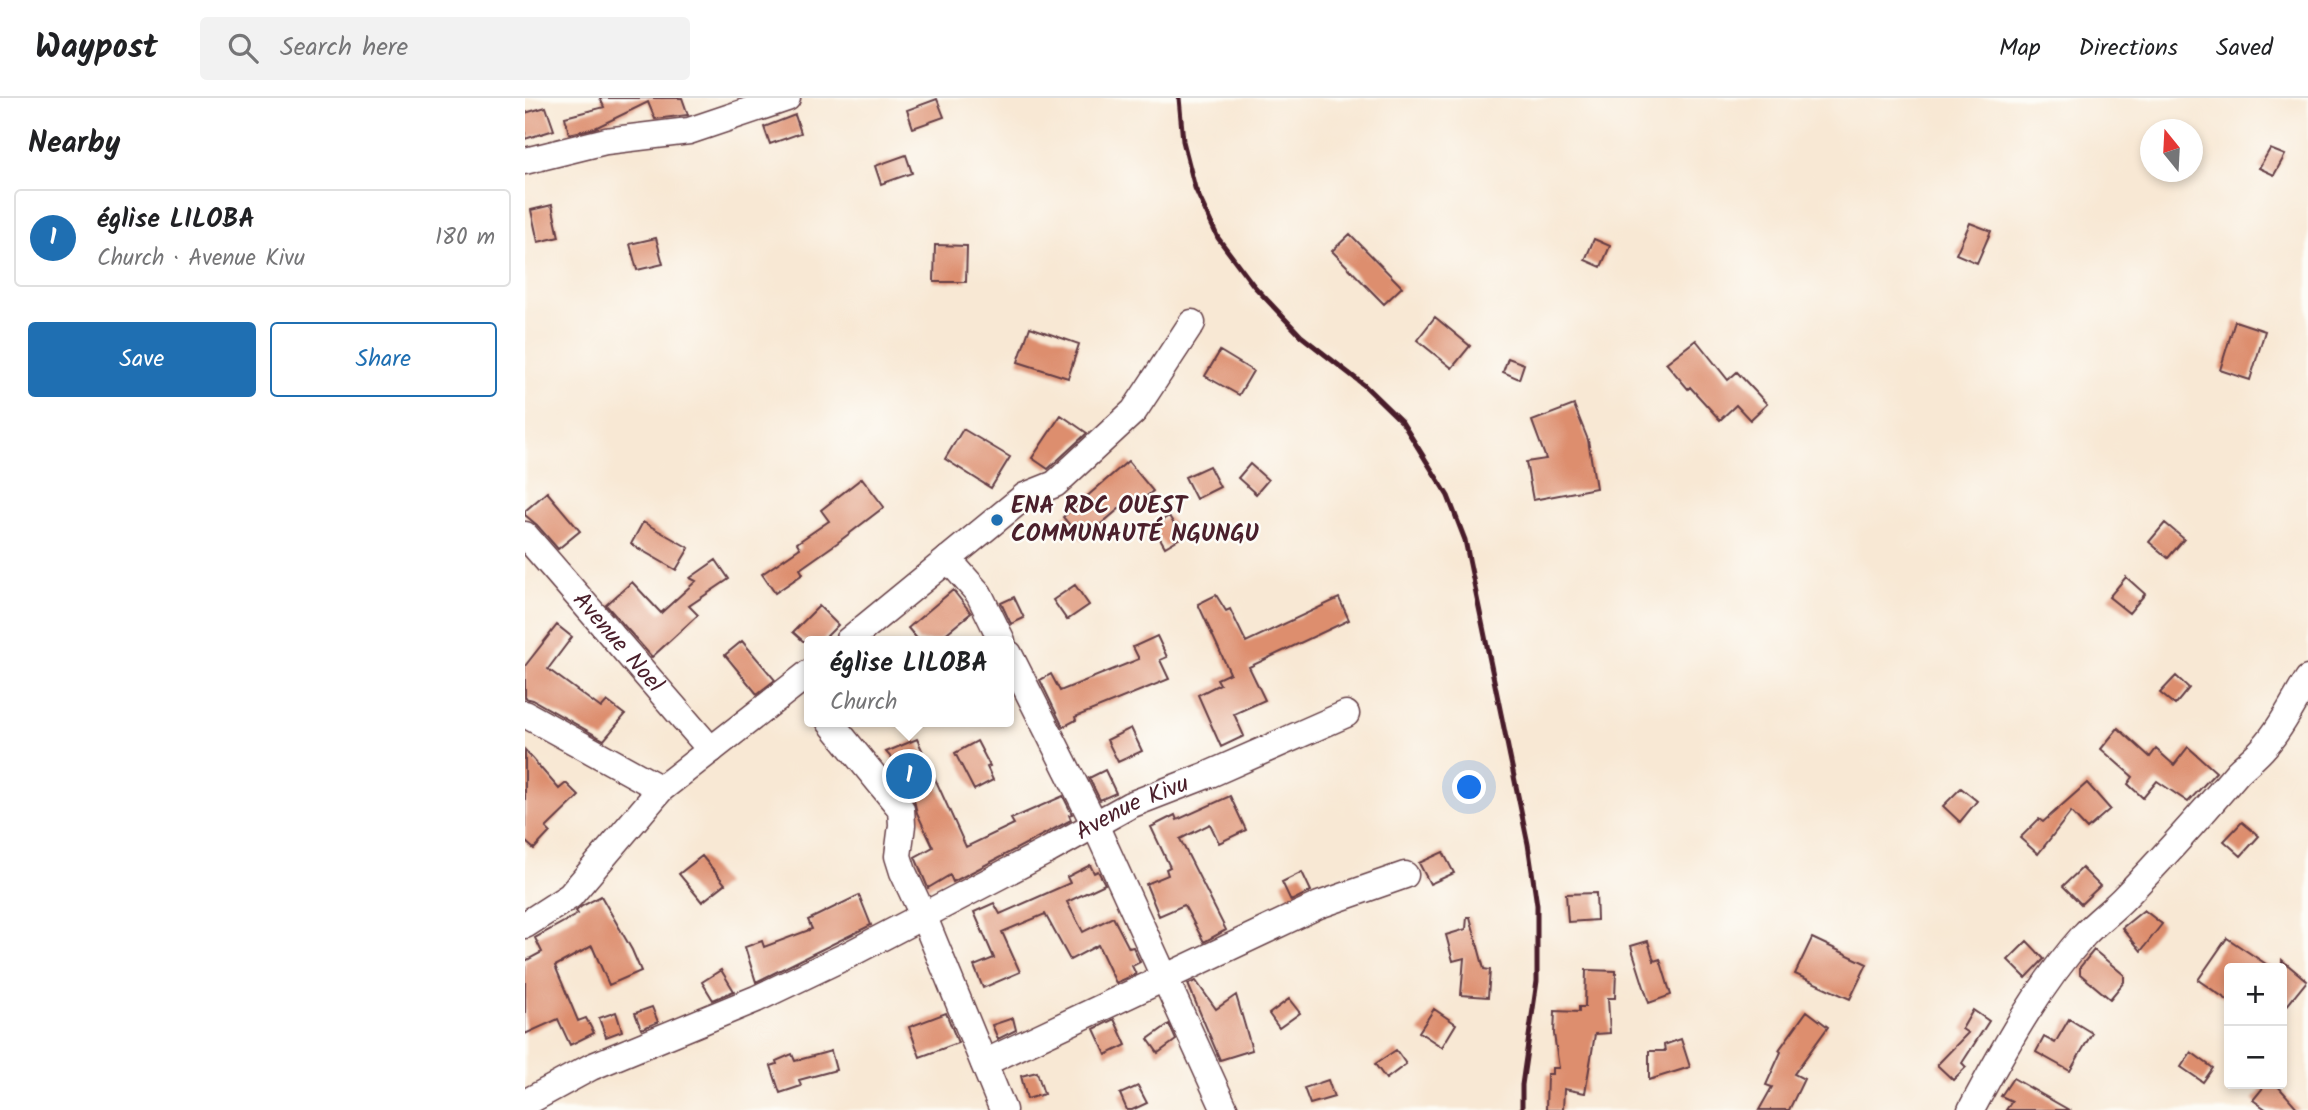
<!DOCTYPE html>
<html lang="en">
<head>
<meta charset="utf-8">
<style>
  body { margin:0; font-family:Kalam,sans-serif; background:#f2f2f2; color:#202124 }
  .controls { position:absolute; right:21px; bottom:21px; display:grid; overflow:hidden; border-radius:7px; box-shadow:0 4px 10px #0003 }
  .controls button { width:63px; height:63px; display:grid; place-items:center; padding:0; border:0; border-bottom:2px solid #e0e0e0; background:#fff; color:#202124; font:35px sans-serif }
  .compass { position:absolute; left:1615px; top:21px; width:63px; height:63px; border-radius:50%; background:#fff; box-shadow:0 4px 10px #0003; rotate:342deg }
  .you { position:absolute; left:945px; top:690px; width:24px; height:24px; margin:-18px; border:5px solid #fff; border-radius:50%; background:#1a73e8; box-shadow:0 0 0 10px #1a73e833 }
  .badge { display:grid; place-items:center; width:46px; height:46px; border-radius:50%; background:#1f6fb2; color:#fff; font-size:23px; font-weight:700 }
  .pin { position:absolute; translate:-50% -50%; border:4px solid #fff; box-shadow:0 2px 7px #0006 }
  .popup { position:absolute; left:279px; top:538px; width:210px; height:91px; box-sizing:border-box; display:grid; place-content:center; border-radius:7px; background:#fff; filter:drop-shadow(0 2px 5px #0005); font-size:23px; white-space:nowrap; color:#757577 }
  .popup b { font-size:26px; color:#202124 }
  .popup::after { content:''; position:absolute; left:50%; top:100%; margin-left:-14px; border:14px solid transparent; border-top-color:#fff }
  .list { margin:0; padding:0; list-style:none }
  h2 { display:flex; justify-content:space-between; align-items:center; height:91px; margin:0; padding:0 28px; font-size:30px }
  h2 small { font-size:23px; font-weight:400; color:#757577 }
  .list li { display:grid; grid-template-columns:46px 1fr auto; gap:21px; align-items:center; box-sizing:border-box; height:98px; margin:0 14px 14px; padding:0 14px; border:2px solid #e0e0e0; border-radius:7px }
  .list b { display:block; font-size:26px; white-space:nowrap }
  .list p { margin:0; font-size:23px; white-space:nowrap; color:#757577 }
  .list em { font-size:23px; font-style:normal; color:#757577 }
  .actions { display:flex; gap:14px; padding:21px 28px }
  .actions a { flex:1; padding:16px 0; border:2px solid #1f6fb2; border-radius:7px; text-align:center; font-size:24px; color:#1f6fb2 }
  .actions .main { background:#1f6fb2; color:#fff }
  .icon { flex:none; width:38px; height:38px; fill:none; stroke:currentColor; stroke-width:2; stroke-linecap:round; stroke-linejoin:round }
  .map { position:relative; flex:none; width:1783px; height:1012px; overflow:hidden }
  header { display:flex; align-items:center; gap:42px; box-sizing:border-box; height:98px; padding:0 35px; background:#fff; border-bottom:2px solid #e0e0e0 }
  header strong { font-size:33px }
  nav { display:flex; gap:38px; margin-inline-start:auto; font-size:24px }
  .search { width:490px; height:63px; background:#f2f2f2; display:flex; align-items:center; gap:18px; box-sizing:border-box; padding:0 24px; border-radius:7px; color:#757577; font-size:26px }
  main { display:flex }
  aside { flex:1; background:#fff }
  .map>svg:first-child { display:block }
  .building { fill:#dd8e6e }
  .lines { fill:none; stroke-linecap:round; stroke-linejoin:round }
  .minor-casing { stroke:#643d44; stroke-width:29 }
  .minor { stroke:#fff; stroke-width:26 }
  .rail { stroke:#4a1f2b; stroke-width:5 }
  .poi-dot { fill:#1f6fb2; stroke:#fdfcf7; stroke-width:2.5 }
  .labels { text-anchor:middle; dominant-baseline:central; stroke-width:5; stroke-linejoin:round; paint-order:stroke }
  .poi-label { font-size:24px; font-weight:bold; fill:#4a1f2b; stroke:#fdfcf7; text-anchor:start }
  .street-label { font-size:24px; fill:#4a1f2b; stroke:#fdfcf7 }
</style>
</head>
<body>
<header>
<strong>Waypost</strong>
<div class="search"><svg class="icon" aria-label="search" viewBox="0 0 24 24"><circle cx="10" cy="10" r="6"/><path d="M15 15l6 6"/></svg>Search here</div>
<nav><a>Map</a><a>Directions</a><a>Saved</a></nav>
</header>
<main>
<aside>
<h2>Nearby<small></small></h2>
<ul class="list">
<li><span class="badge">1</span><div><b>église LILOBA</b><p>Church · Avenue Kivu</p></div><em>180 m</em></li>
</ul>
<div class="actions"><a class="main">Save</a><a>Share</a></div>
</aside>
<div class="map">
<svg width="1783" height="1012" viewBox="0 0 1783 1012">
  <rect width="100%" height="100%" fill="#fdfcf7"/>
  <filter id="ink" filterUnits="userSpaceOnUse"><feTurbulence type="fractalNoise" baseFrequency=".0143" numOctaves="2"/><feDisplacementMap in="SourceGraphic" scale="14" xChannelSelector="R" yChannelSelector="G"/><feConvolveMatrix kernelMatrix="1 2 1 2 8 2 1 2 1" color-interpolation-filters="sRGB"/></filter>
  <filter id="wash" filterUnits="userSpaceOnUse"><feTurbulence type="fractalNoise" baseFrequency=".00686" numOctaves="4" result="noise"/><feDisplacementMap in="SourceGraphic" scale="28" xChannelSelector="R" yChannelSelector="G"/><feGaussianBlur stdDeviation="1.57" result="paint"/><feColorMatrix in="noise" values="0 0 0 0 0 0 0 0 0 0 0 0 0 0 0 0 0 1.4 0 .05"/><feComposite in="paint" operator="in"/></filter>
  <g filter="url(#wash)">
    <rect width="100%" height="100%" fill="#f8e8d4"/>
    <g id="blocks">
      <path class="building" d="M75,0h82l6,17 -33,4 -7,-17 -53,26 -26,6 -4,-17 39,-10z
        M412,1l7,18 -31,11 -6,-18z
        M21,9l8,23 -29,9v-26z
        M270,17l6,18 -31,11 -6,-17z
        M1745,51l15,6 -11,20 -15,-7z
        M381,57l6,18 -31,11 -6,-18z
        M27,107l7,32 -21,5 -7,-32z
        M1445,125l21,8 -14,32 -21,-9z
        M825,136l52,53 -18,17 -52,-53z
        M131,140l7,26 -26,6 -7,-26z
        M1069,141l16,7 -9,21 -16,-7z
        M410,147l32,1 -1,36h-32z
        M910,219l35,29 -18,22 -35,-28z
        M1710,223l30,10 -15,49 -30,-10z
        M505,229l49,17 -11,34 -50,-16z
        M1171,242l32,40 9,-8 30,32 -17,16 -14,-15 -16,15 -30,-33 -2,2 -22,-26z
        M695,253l33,20 -14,24 -34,-19z
        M983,260l16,6 -5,15 -16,-7z
        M1049,307l14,35 8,48 -63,12 -7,-38 20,-3 -14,-38z
        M536,317l26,18 -39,36 -16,-11z
        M438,331l47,28 -19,31 -46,-29z
        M603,363l25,30 -22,18 -5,-6 -44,37 -19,-23z
        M725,366l18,16 -12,14 -18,-16z
        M684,368l11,21 -24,12 -11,-22z
        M337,380l22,29 -47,36 -37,26 3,5 -28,19 -13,-19 38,-26 -3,-5 32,-22 -8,-11z
        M22,394l33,39 -22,18 -21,-24 -12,-10v-4z
        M644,418l13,21 -17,10 -12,-21z
        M118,424l46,26 -13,22 -45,-26z
        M1640,425l19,16 -16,19 -19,-16z
        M191,462l13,19 -40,27 9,9 -46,42 -46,-52 26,-23 29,31 35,-32 -6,-3z
        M1601,479l19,17 -16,19 -20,-16z
        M550,487l14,20 -22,15 -14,-20z
        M428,492l18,23 -34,28h-18l-11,-13z
        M691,497l10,16 4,-2 16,33 93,-44 10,22 -100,47 16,33 -31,14 10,22 -23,11 -23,-52 22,-11 -3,-5 13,-6 -32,-69z
        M489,499l10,21 -13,6 -10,-21z
        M294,508l19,19 -16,16h-19l-10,-9z
        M32,527l15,12 -24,32 53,39 6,-7 18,14 -21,25 -71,-40 -8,-2v-32z
        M632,538l10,21 -7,3 9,19 -94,38 1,3 -13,7 -23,-47 11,-6 9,17 79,-32 -6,-12z
        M217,543l33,39 -18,14 -32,-39z
        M1651,578l13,12 -14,17 -15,-12z
        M606,630l11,23 -24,11 -11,-22z
        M1593,630l32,29 6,-8 18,16 14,-18 28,25 -28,30 -31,-21 -14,17 -15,-14 5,-7 -32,-28z
        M392,641l49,108 48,-23 -3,-5 52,-23 9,18 -3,1 2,5 -118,62 -3,-7 -22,13 -13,-31 18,-10 -16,-34 -3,-13 -15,-19 9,-4 -22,-25z
        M452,643l13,25 -3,1 6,13 -19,10 -19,-37z
        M0,652l34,39 7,-6 13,13 -33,32 4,4 -16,17 -9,-8z
        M580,672l11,23 -16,7 -11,-22z
        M1562,685l23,26 -23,20 -16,-17 -33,42 -18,-16 19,-19 4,3z
        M1436,690l16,13 -17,21 -17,-16z
        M705,698l16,34 -27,13 -9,-19 -30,15 46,91 -22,12 -20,-37 -25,11 -13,-32 22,-9 -2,-6 4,-2 -19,-40 24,-12 2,5z
        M1717,724l17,14 -18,20 -17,-15z
        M918,754l11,21 -24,11 -11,-21z
        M177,758l23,28 -23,18 -23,-28z
        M565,767l4,8 4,-2 7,13 -38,18 16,30 30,-15 16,31 4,-1 7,15 -8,4 4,8 -20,9 -18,-38 -28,15 -25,-46 -43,18 18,40 -37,16 -9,-22 20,-8 -20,-46 20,-9 6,11 70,-31 -3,-6z
        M1557,770l18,18 -19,18 -18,-18z
        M777,774l9,19 -20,10 -9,-19z
        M1071,795l1,27 -29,2 -2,-28z
        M334,797l12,30 -115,57 -11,-35 17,-6 2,6 48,-18 -4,-9z
        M76,798l31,54 9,21 -32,14 -17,-39 -37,20 23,55 8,-3 8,15 -24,12 -12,-26 -33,15v-73l17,-9 -7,-14 43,-24 -2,-3 6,-5z
        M1619,812l18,14 -21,27 -19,-23z
        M942,819h3l14,52 6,1 -2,27 -27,-2 3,-37 -11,3 -7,-26 20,-6z
        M1287,840l55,26 -17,35 -55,-25z
        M1702,840l45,30h-43v33l-31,-21z
        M1123,843l6,20 6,-2 11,36 -22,8 -18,-57z
        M1502,843l17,18 -18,19 -18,-18z
        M1569,852l30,25v7l-14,17 -30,-25v-7z
        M1757,862l25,21 -25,31z
        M196,872l13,21 -21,9 -11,-18z
        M1061,872l30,1 -1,27h-7l2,35 -15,1 -10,59 -21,-4 -1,21h-17l1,-36h5v-6h7l-5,-34 1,-23 24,1v-5h6z
        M671,883l20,28 20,-14 16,55 -32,10 -32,-76z
        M764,901l11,14 -21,15 -10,-14z
        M127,909l6,15 -17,7 -6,-16z
        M909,911l22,15 -14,23 -23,-15z
        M1448,912l16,11 -27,42 4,4 -13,13 -16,-15 31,-32 -6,-4z
        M1282,913l21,16 -34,47 10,5 -15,31h-30l13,-23 -6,-2 15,-33 -2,-2z
        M91,914l6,19 -16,6 -7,-19z
        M421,915l12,30 -38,14 -11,-30z
        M488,920l3,12 -18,9 -6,-14z
        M589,921l12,26 -20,10 -12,-26z
        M1544,921l23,14 -22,38 -34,-19 8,-15 11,6z
        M644,926l7,16 -18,13 -10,-14z
        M1156,941l9,28 -41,13v-29h16l-1,-6z
        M871,952l10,14 -20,15 -11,-15z
        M306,953l5,19 -37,10 2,6 -21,7 -9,-27 6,-2 -1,-3 16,-7 3,7z
        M1666,954l22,16 -10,14 -22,-15z
        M512,974l7,22 -17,5 -6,-23z
        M1488,980l56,32h-63l6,-9 -11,-5z
        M803,982l6,17 -24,7 -6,-16z
        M1741,986h10l23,26h-32l-14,-10z
        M613,988l9,17 -15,7h-5l-7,-16z"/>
    </g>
  </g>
  <g filter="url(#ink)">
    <use href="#blocks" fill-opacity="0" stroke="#643d44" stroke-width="2"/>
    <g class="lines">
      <defs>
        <g id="minor">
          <path d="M0,63l81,-20 83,-10 98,-33"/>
          <path id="s1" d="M0,437l186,215"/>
          <path d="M423,461l31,35 23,47"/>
          <path d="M323,543l177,-145 30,-12 79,-73 58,-88"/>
          <path d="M484,556l86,171 130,285"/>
          <path d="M0,616l136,75"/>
          <path d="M305,624l71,87 1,16 -4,31 5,16 20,43 80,195"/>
          <path d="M0,827l45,-29 91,-107 148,-116"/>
          <path d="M459,965l335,-158 86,-30"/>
          <path id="s2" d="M0,1005l66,-36 165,-68 92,-44 201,-105 81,-45 80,-31 136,-60"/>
          <path d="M1446,1012c33,-62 66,-122 113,-175 12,-13 27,-24 39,-36 40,-41 78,-84 115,-127 9,-9 19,-16 27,-26 18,-20 29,-45 43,-67"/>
        </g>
      </defs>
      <use href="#minor" class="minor-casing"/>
      <use href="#minor" class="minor"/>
      <path class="rail" d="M654,0l4,43 12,47 23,50 36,48 47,50 63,49 38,37 46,74 17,44 63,304 9,61v76l-15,104v25"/>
    </g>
  </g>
  <circle class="poi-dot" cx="472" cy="422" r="7"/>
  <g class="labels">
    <g class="poi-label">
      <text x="486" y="408">ENA RDC OUEST<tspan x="486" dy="28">COMMUNAUTÉ NGUNGU</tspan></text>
    </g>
    <g class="street-label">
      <text stroke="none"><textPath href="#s1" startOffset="142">Avenue Noel</textPath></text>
      <text stroke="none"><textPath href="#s2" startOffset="676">Avenue Kivu</textPath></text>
    </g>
  </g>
</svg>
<div class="controls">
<button>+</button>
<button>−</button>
</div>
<svg class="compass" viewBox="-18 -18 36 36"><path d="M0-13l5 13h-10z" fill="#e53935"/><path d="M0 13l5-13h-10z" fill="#757577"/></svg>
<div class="you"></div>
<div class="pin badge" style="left:384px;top:678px">1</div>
<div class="popup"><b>église LILOBA</b>Church</div>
</div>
</main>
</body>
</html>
